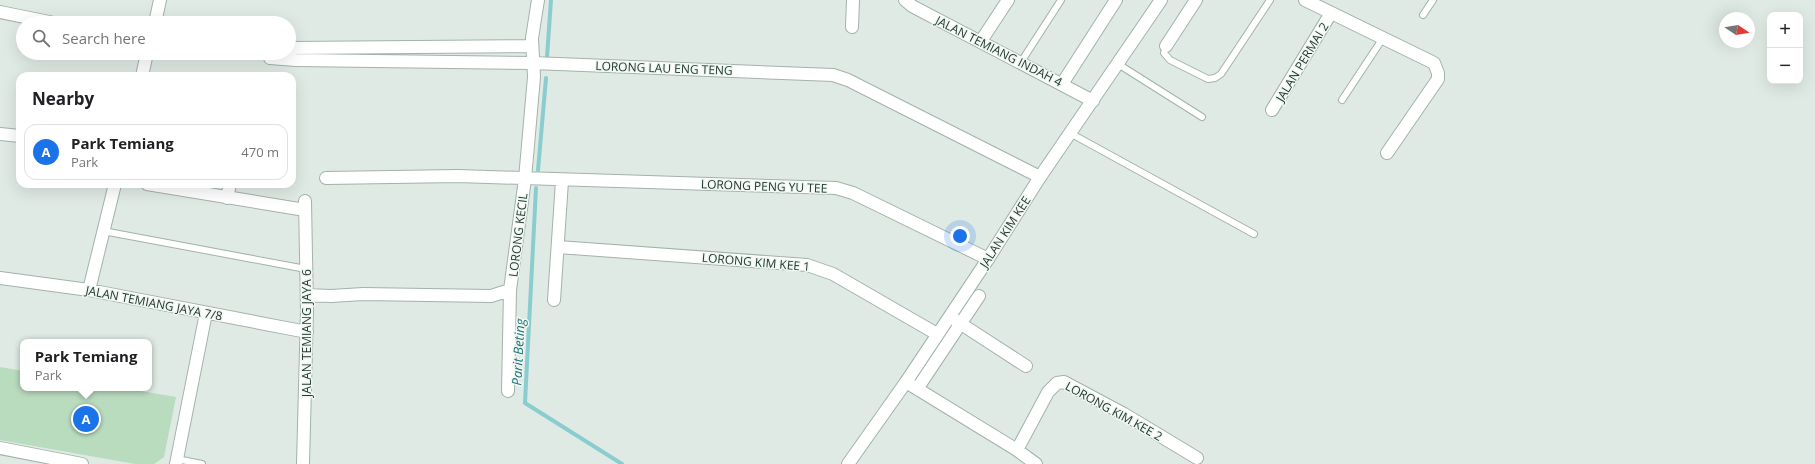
<!DOCTYPE html>
<html lang="en">
<head>
<meta charset="utf-8">
<style>
  body { margin:0; font-family:"Open Sans",sans-serif; background:#f2f2f2; color:#202124 }
  .controls { position:absolute; right:12px; top:12px; display:grid; overflow:hidden; border-radius:8px; box-shadow:0 4px 16px #0002 }
  .controls button { width:36px; height:36px; display:grid; place-items:center; padding:0; border:0; border-bottom:1px solid #e0e0e0; background:#fff; color:#202124; font:20px sans-serif }
  .compass { position:absolute; left:1719px; top:12px; width:36px; height:36px; border-radius:50%; background:#fff; box-shadow:0 4px 16px #0002; rotate:102deg }
  .you { position:absolute; left:960px; top:236px; width:14px; height:14px; margin:-10px; border:3px solid #fff; border-radius:50%; background:#1a73e8; box-shadow:0 0 0 6px #1a73e833 }
  .badge { display:grid; place-items:center; width:26px; height:26px; border-radius:50%; background:#1a73e8; color:#fff; font-size:13px; font-weight:700 }
  .pin { position:absolute; translate:-50% -50%; border:2px solid #fff; box-shadow:0 1px 4px #0006 }
  .popup { position:absolute; left:20px; top:339px; width:132px; height:52px; box-sizing:border-box; display:grid; place-content:center; border-radius:8px; background:#fff; filter:drop-shadow(0 1px 3px #0005); font-size:13px; white-space:nowrap; color:#757577 }
  .popup b { font-size:15px; color:#202124 }
  .popup::after { content:''; position:absolute; left:50%; top:100%; margin-left:-8px; border:8px solid transparent; border-top-color:#fff }
  .list { margin:0; padding:0; list-style:none }
  h2 { display:flex; justify-content:space-between; align-items:center; height:52px; margin:0; padding:0 16px; font-size:17px }
  h2 small { font-size:13px; font-weight:400; color:#757577 }
  .list li { display:grid; grid-template-columns:26px 1fr auto; gap:12px; align-items:center; box-sizing:border-box; height:56px; margin:0 8px 8px; padding:0 8px; border:1px solid #e0e0e0; border-radius:12px }
  .list b { display:block; font-size:15px; white-space:nowrap }
  .list p { margin:0; font-size:13px; white-space:nowrap; color:#757577 }
  .list em { font-size:13px; font-style:normal; color:#757577 }
  .icon { flex:none; width:22px; height:22px; fill:none; stroke:currentColor; stroke-width:2; stroke-linecap:round; stroke-linejoin:round }
  .map { position:relative; flex:none; width:1815px; height:464px; overflow:hidden }
  .search { position:absolute; background:#fff; box-shadow:0 4px 16px #0002; left:16px; top:16px; width:280px; height:44px; display:flex; align-items:center; gap:10px; box-sizing:border-box; padding:0 14px; border-radius:22px; color:#757577; font-size:15px }
  .panel { position:absolute; background:#fff; box-shadow:0 4px 16px #0002; left:16px; top:72px; width:280px; height:116px; border-radius:12px }
  .map>svg:first-child { display:block }
  .green { fill:#b9dbbe }
  .lines { fill:none; stroke-linecap:round; stroke-linejoin:round }
  .stream { stroke:#89cdce; stroke-width:4 }
  .service-casing { stroke:#a3b2aa; stroke-width:8 }
  .minor-casing { stroke:#a3b2aa; stroke-width:14 }
  .tertiary-casing { stroke:#a3b2aa; stroke-width:14 }
  .service { stroke:#fff; stroke-width:6 }
  .minor { stroke:#fff; stroke-width:12 }
  .tertiary { stroke:#fff; stroke-width:12 }
  .labels { text-anchor:middle; dominant-baseline:central; stroke-width:3; stroke-linejoin:round; paint-order:stroke }
  .street-label { font-size:12px; fill:#213a30; stroke:#f0f7f3 }
  .water-label { font-size:13px; font-style:italic; fill:#1e7174; stroke:#f0f7f3 }
</style>
</head>
<body>
<div class="map">
<svg width="1815" height="464" viewBox="0 0 1815 464">
  <rect width="100%" height="100%" fill="#e0eae4"/>
  <path class="green" d="M0,367l23,4v17h100l53,9 -12,60 -10,7h-19l-135,-24z"/>
  <g class="lines">
    <path class="stream" d="M547,57l4,-57
      M538,170l8,-92
      M536,188l-11,215 97,61"/>
    <defs>
      <path id="service" d="M1423,15l10,-15
        M1166,46l-2,7 6,7 38,19 7,-1 6,-4 49,-74
        M1021,62l40,-62
        M1118,64l84,53
        M1342,100l41,-62
        M1070,133l184,101
        M103,231l203,38
        M177,459l25,5"/>
      <path id="minor" d="M905,0l7,6 181,95
        M1305,0l129,63 4,10v6l-51,74
        M0,12l54,11
        M155,23l5,-23
        M852,27l1,-27
        M981,41l27,-41
        M1166,46l30,-46
        M289,48l243,-2
        M268,53l2,5 26,2 237,3 300,12 15,5 192,97
        M142,76l5,-23
        M1062,84l54,-84
        M1272,110l59,-97
        M0,134l20,2
        M326,178l132,-2 378,12 17,5 135,66
        M147,184l158,26
        M227,198l3,-14
        M558,247l249,18 26,9 104,60
        M0,278l89,12 218,42
        M89,290l26,-106
        M307,295l24,1 32,-2 128,2 19,-6 15,-111 9,-102 -2,-39 6,-38
        M554,300l8,-119
        M955,320l71,46
        M906,382l111,68 19,14
        M917,389l62,-93
        M508,391l2,-101
        M0,448l82,16
        M1017,450l31,-58 9,-9 7,-1 60,32 73,44
        M176,464l30,-151
        M303,464l4,-154 -2,-109"/>
      <path id="tertiary" d="M848,464l58,-82 82,-123 52,-82 121,-177"/>
    </defs>
    <use href="#service" class="service-casing"/>
    <use href="#minor" class="minor-casing"/>
    <use href="#tertiary" class="tertiary-casing"/>
    <use href="#service" class="service"/>
    <use href="#minor" class="minor"/>
    <use href="#tertiary" class="tertiary"/>
  </g>
  <g class="labels">
    <g class="street-label">
      <text transform="translate(999 51) rotate(27)">JALAN TEMIANG INDAH 4</text>
      <text transform="translate(1302 62) rotate(-59)">JALAN PERMAI 2</text>
      <text transform="translate(664 68) rotate(2)">LORONG LAU ENG TENG</text>
      <text transform="translate(764 186) rotate(2)">LORONG PENG YU TEE</text>
      <text transform="translate(1005 232) rotate(-57)">JALAN KIM KEE</text>
      <text transform="translate(518 235) rotate(-83)">LORONG KECIL</text>
      <text transform="translate(756 262) rotate(5)">LORONG KIM KEE 1</text>
      <text transform="translate(154 303) rotate(11)">JALAN TEMIANG JAYA 7/8</text>
      <text transform="translate(306 333) rotate(-90)">JALAN TEMIANG JAYA 6</text>
      <text transform="translate(1114 411) rotate(29)">LORONG KIM KEE 2</text>
    </g>
    <g class="water-label">
      <text transform="translate(518 352) rotate(-87)">Parit Beting</text>
    </g>
  </g>
</svg>
<div class="controls">
<button>+</button>
<button>−</button>
</div>
<svg class="compass" viewBox="-18 -18 36 36"><path d="M0-13l5 13h-10z" fill="#e53935"/><path d="M0 13l5-13h-10z" fill="#757577"/></svg>
<div class="you"></div>
<div class="pin badge" style="left:86px;top:419px">A</div>
<div class="popup"><b>Park Temiang</b>Park</div>
<div class="search"><svg class="icon" aria-label="search" viewBox="0 0 24 24"><circle cx="10" cy="10" r="6"/><path d="M15 15l6 6"/></svg>Search here</div>
<section class="panel">
<h2>Nearby<small></small></h2>
<ul class="list">
<li><span class="badge">A</span><div><b>Park Temiang</b><p>Park</p></div><em>470 m</em></li>
</ul>
</section>
</div>
</body>
</html>
